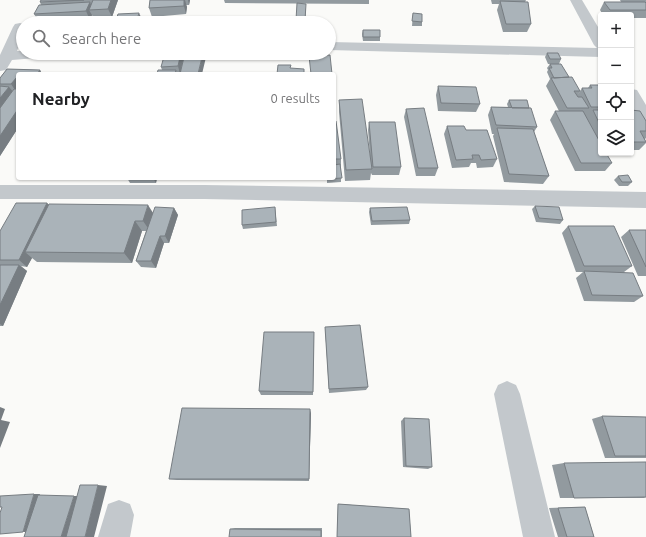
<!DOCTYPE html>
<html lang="en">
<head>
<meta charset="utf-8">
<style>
  body { margin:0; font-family:Ubuntu,sans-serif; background:#f6f6f6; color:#202124 }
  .controls { position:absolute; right:12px; top:12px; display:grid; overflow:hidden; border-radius:4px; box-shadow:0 1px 3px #0004 }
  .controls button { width:36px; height:36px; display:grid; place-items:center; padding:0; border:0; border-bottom:1px solid #e0e0e0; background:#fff; color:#202124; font:20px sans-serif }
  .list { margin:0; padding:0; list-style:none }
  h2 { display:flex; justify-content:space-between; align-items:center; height:52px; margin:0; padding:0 16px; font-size:17px }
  h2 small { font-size:13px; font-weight:400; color:#757577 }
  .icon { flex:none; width:22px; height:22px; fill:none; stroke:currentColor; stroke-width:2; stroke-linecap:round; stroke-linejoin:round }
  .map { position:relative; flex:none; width:646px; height:537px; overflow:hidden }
  .search { position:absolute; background:#fff; box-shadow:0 1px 3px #0004; left:16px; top:16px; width:320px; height:44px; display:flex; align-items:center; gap:10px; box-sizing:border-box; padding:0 14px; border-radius:22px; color:#757577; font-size:15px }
  .panel { position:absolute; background:#fff; box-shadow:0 1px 3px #0004; left:16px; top:72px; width:320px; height:108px; border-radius:4px }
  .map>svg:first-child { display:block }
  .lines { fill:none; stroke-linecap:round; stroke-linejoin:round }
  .minor { fill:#c3c8cc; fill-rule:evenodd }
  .wall { fill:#929a9f }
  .shaded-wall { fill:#777d82 }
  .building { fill:#aab3b9; stroke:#777d82 }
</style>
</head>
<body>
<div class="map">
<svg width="646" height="537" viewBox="0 0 646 537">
  <rect width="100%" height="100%" fill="#fafaf8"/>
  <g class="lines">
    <path class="minor" d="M570,0h12l19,32v25l-272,-7 1,-8 267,6 -3,-3z
      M20,23l3,1v12l-6,15h6v2h40l-2,3 -49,4 -6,10 -6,1v-16l13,-28 2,-3z
      M631,89l6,1 9,15v20l-6,-2 -9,-15z
      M0,185h204l442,7v16l-442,-9h-204z
      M507,381l9,4 4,9 35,143h-32l-29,-143 4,-9z
      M119,500l11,4 4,11 -4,22h-32l10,-33z"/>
  </g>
  <path class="wall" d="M41,0h77l-6,17 -19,1 -1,-3 -2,5 -51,2 -5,-8 7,-9 -1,-3z
    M150,0h40l-1,5h-3l1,2 -1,7 -34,3 -3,-9z
    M224,0h145v4l-144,-1z
    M491,0h35l-1,2 6,22 -4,8h-24l-6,-22 2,-6h-7z
    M620,0h26v18h-15v-3h-28l-3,-5 4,-8h17z
    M306,8l-1,15h-9v-3z
    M413,13l9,9v4h-10z
    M363,30l17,7v4h-17l-1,-7z
    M547,53l14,6 -2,5 21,27 -3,5 5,-8h6l2,-3h11v68l11,10 -7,8h-30l-25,-51 5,-9h4l-13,-25 4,-7 -3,-7 1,-2 -1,-2 3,-4h-2l-3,-7z
    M184,56l18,18h-45l5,-4 -1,-3z
    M7,69l33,1 2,4h-24v54l-18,28v-78z
    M438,86l42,18 -4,8 -38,-1 -2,-16z
    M339,100l31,56 -2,-26 1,-8 32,45 -2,8h-27l-1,-2 -1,7 -25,1 -6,-69z
    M509,100l20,8 8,19 -3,5 15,44 -6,8 -39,-2 -11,-46 1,-2h-2l-4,-19 3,-8h17l-1,-3z
    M406,109l32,59 -3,8h-19l-12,-59z
    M631,110l15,11v17l-1,1 1,4 -7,7h-8z
    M334,121l7,38v23l-14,1v-5h7z
    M447,126l19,4 31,29 -4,8 -16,1 -1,-5h-5l-2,4 -17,1 -8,-34z
    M618,176l14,6 -4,4h-9l-5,-6z
    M127,178h30l-1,5h-26z
    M47,203l2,2 104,8 21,-5 4,7 -9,28h-5l-8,25 -15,-1 -5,-6 10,-30h-4l-10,32 -95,-1 -5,-4 -5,9 -6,-1 6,5 -24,55h-3v-95z
    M535,206l28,14 -3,4 -24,-2 -4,-13z
    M275,207l2,19 -34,3 -1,-4z
    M370,208l40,12 -1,4 -38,1 -2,-13z
    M568,226l64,40 -8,6 19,24 -9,6 -50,-1 -8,-23 7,-6h-7l-14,-39z
    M629,230h17v46h-8l-17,-39z
    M325,327l43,60 -2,3 -37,3z
    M314,332l-1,63h-52l-2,-4z
    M311,413l-2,68 -132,-1 -8,-1z
    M602,416l44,1v41h-41l-13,-39z
    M404,418l28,49 -4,2 -25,-2 -2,-46z
    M564,463l82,35h-86l-8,-33z
    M338,504l71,5 2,28h-74z
    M575,507h10l9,30h-36l-9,-29z
    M235,528h87v9l-92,-8z"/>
  <path class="shaded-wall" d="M111,0h7l-6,17 -4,-8z
    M184,0h1l2,7 -1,7 -2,-8z
    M188,0h2l-1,5z
    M90,2l3,8h-4l3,5 -2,5 -4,-9z
    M139,13l2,4 -2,6h-2z
    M181,53h2l1,3 -4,18 -2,-8z
    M203,53h4l-5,21h-4z
    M40,70l2,4h-5z
    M17,77l1,2 -1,14 -6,-9z
    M9,87l7,8 -16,20v-17z
    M18,109v19l-18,28v-20z
    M153,178h4l-1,5z
    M47,203l7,7 -29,42 7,6 -5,9 -8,-7z
    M148,205l7,11 -5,15 -7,-10z
    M174,208l4,7 -9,28 -4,-7z
    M135,221l7,10 -10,32 -8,-10z
    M160,236l4,7 -8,25 -5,-7z
    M19,265l8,6 -24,55 -3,-2v-19z
    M0,407l5,2 -4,11 9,2 -10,26z
    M310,409l1,4 -2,68v-2z
    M98,485l9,1 -13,51h-9z
    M34,494h6l-11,38h-6z
    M74,496h9l-12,41h-10z"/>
  <path class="building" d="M41,0h43l-44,2z
    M93,0h18l-3,9 -19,1z
    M150,0h34v6l-35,2z
    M500,1l28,1 3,22h-25z
    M90,2l-4,9 -52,3 5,-9z
    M604,2h41l1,1v7h-36z
    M297,3l9,1 -1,16h-9z
    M139,13l-3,10h-21l3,-9z
    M413,13l9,1v8l-10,-1z
    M181,18v5h-27v-4z
    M363,30h17v7h-17z
    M165,53h16l-3,13 -17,1z
    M185,53h18l-5,21h-18z
    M547,53h11l3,6h-11z
    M330,55l2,19h-21l-2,-18z
    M550,64h11l8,13 -15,1 -5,-10h3z
    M278,65h13l-1,3 14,1v5h-27z
    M7,69l33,1 -3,4h-19v3h-1l-6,7h-11v-6z
    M158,70h18l-1,4h-18z
    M572,77l8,14h-6l4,6h4l7,11h-22l-16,-30z
    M590,85h11v22h-10l-9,-19h10z
    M0,86l9,1 -9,11z
    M438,86l38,1 4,17 -39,-1z
    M14,89h4v20l-18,27v-28z
    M362,99l10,70 -26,1 -7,-70z
    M509,100h18l2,8h-17z
    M491,107l40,1 6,19 -41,-2z
    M424,108l14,60h-20l-12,-59z
    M593,110h8v17z
    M631,110l9,1 6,10v10h-6l6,11h-15z
    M555,111h28l18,33v9h5l6,10h-31z
    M334,121h2l5,38h-7z
    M369,122h26l6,45h-28z
    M447,126h17l2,4h21l10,29 -16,1 -2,-5h-7l1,4 -17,1z
    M497,128l36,1 16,47 -40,-2z
    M340,164l2,14 -15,1v-1h7v-13z
    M628,175l4,7h-10l-4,-6z
    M16,203h31l-28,57h-19v-29z
    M49,204l99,1 -5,16h-8l-11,32 -99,-1z
    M535,206l24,1 4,13 -24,-2z
    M155,207l19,1 -9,28h-5l-9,25h-15z
    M275,207l1,15 -34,3v-15z
    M407,207l3,13 -38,1 -2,-13z
    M568,226h46l18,40h-48z
    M629,230h17v37z
    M0,265h19l-19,40z
    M584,271l49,2 10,23 -51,-1z
    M360,325l8,62 -39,2 -4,-62z
    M264,332h50l-1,60 -54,-1z
    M182,408l128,1 -1,70h-140z
    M602,416l44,1v39h-31z
    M404,418l25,1 3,48 -26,-1z
    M646,462v35l-72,1 -10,-35z
    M80,485h18l-13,52h-19z
    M34,494l-11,38 -23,2v-21l2,-6h-2v-11z
    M38,495l36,1 -13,41h-37z
    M338,504l71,5 2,28h-74z
    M585,507l9,30h-27l-9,-29z
    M230,529l91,1v7h-92z"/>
</svg>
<div class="controls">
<button>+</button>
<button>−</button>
<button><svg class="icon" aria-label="locate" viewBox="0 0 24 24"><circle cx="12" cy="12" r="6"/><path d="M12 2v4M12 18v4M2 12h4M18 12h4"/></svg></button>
<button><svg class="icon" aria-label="layers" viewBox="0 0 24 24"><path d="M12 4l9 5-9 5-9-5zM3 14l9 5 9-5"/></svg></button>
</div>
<div class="search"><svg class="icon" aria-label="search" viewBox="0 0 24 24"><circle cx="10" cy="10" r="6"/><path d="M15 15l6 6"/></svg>Search here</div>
<section class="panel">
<h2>Nearby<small>0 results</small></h2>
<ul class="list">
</ul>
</section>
</div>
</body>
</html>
